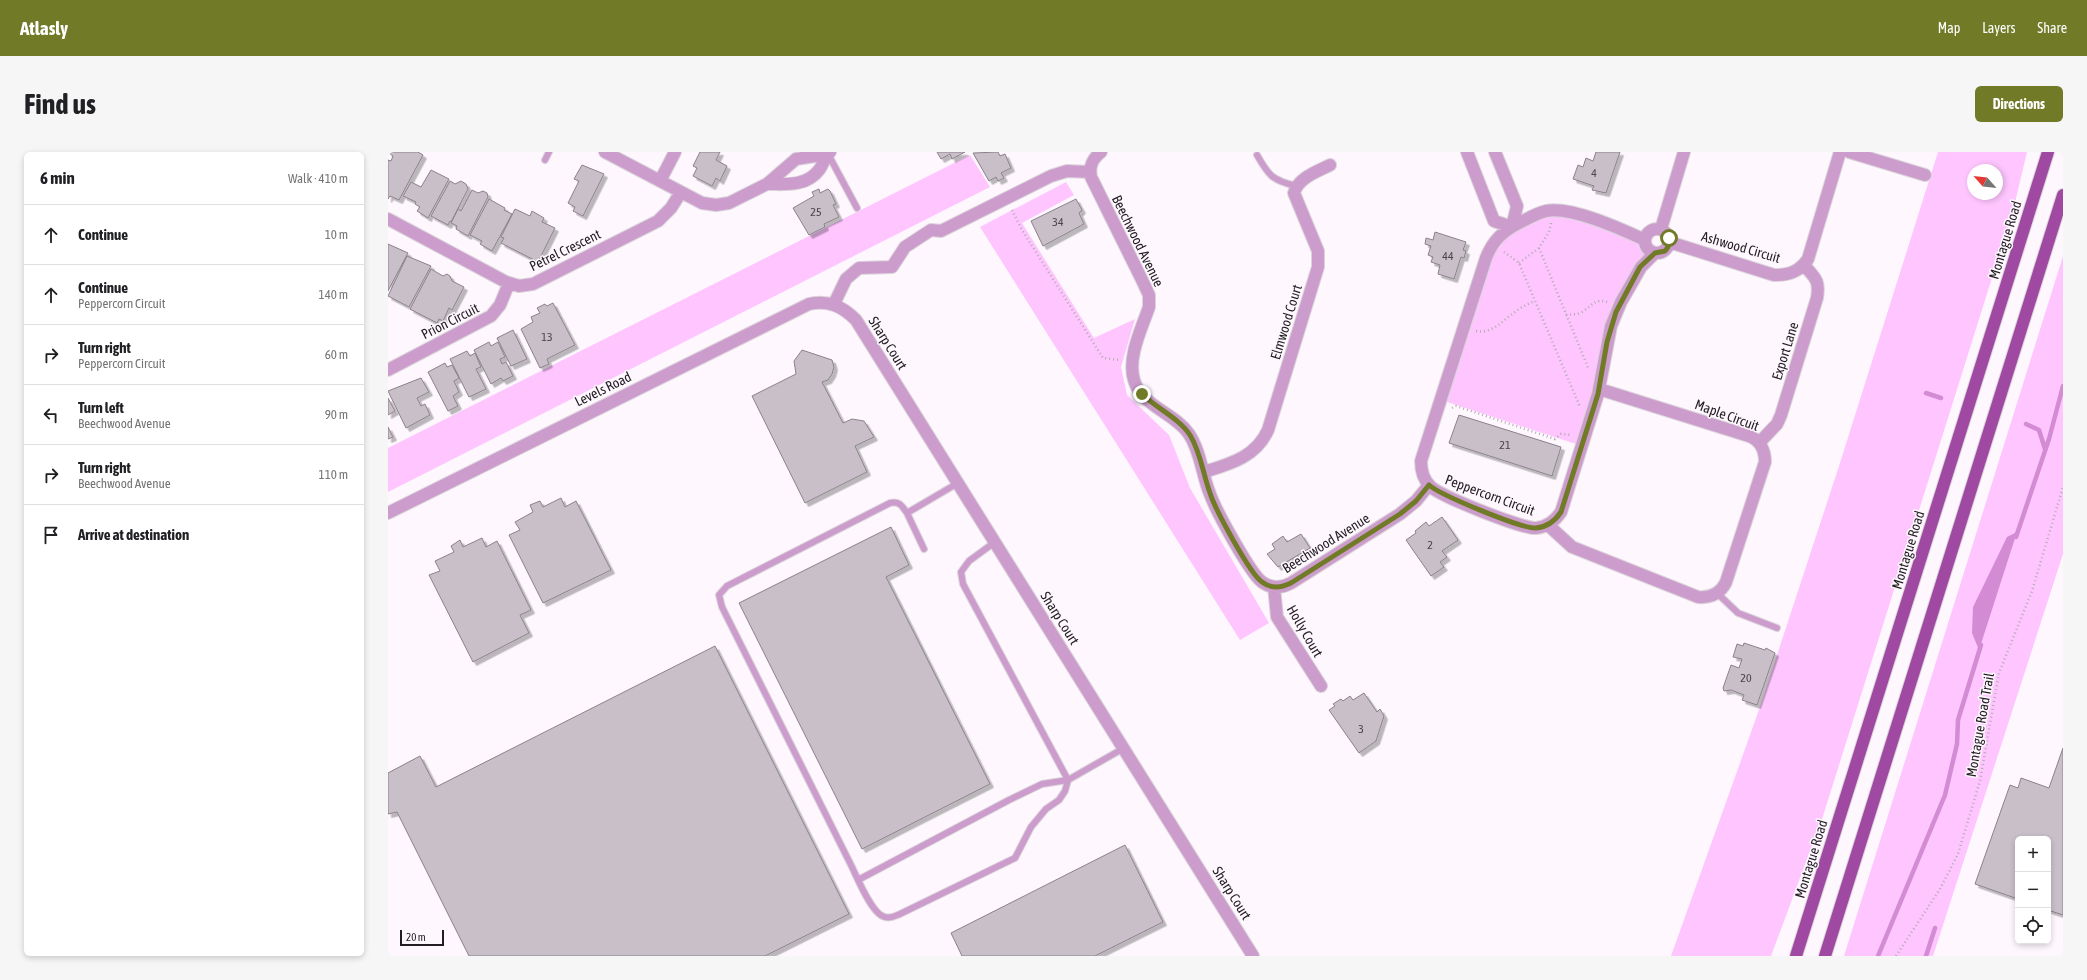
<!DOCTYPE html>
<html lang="en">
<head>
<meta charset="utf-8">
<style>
  body { margin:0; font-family:"Asap Condensed",sans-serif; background:#f6f6f6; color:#202124 }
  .controls { position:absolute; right:12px; bottom:12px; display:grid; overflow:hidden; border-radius:6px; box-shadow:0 2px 6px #0003 }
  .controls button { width:36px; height:36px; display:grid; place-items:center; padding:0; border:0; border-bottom:1px solid #e0e0e0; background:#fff; color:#202124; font:20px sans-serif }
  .compass { position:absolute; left:1579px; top:12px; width:36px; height:36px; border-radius:50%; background:#fff; box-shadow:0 2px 6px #0003; rotate:297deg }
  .scale { position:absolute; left:12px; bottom:10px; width:44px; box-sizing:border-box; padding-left:4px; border:2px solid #211d21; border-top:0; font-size:11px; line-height:14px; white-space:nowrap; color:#211d21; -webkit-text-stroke:3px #fef8fe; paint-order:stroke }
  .stop { position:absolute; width:12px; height:12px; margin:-9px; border:3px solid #717b27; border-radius:50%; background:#fff }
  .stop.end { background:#717b27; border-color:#fff; box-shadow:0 1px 4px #0008 }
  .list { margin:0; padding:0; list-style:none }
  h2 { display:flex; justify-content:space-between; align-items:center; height:52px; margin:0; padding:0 16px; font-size:17px }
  h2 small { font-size:13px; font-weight:400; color:#757577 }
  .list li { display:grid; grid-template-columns:26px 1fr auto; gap:12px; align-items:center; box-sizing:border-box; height:60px; padding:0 16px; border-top:1px solid #e0e0e0 }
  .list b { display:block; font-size:15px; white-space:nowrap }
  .list p { margin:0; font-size:13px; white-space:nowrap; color:#757577 }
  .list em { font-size:13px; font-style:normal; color:#757577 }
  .icon { flex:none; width:22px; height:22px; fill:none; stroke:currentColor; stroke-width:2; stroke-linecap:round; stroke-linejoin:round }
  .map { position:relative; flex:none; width:1675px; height:804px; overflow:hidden; border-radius:6px }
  header { display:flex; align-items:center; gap:24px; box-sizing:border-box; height:56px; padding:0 20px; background:#717b27; color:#fff }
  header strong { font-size:19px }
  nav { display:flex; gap:22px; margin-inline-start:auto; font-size:14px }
  .intro { display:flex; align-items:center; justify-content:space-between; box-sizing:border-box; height:96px; padding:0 24px }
  h1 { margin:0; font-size:28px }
  .button { padding:10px 18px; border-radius:6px; background:#717b27; color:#fff; font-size:14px; font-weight:700 }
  main { display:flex; gap:24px; padding:0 24px }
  aside { flex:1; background:#fff; border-radius:6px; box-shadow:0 2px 6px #0003 }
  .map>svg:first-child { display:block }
  .green { fill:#fec5fe; fill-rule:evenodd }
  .water { fill:#d38cd4 }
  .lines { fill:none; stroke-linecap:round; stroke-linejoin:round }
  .stream { stroke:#d38cd4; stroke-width:4.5 }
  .building { fill:#c9bfc9; stroke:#8b818b; filter:url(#shadow) }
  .lane-casing { stroke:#dbd5db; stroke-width:8 }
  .street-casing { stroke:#dbd5db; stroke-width:14 }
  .primary-casing { stroke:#dbd5db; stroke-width:14 }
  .path { stroke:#b2adb2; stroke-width:2.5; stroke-dasharray:1 3; stroke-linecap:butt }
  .lane { stroke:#cc9dcc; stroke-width:6 }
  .street { stroke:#cc9dcc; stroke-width:12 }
  .primary { stroke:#9f49a2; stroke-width:12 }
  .route { stroke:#717b27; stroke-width:5 }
  .labels { text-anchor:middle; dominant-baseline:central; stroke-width:3; stroke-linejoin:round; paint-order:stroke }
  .number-label { font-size:12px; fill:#4b464b }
  .street-label { font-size:14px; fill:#211d21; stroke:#fef8fe }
</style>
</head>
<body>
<header>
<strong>Atlasly</strong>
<nav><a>Map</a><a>Layers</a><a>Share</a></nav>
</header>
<div class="intro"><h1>Find us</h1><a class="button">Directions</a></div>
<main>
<aside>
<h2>6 min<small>Walk · 410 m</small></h2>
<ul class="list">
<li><svg class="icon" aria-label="ahead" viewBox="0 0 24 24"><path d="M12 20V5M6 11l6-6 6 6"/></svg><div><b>Continue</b></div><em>10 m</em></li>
<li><svg class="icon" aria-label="ahead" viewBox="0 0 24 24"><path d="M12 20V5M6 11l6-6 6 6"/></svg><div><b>Continue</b><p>Peppercorn Circuit</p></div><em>140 m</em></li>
<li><svg class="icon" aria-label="right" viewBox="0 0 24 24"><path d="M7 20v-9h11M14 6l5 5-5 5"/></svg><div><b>Turn right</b><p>Peppercorn Circuit</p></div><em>60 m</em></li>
<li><svg class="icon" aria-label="left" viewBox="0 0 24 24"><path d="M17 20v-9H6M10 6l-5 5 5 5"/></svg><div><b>Turn left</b><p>Beechwood Avenue</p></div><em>90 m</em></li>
<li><svg class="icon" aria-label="right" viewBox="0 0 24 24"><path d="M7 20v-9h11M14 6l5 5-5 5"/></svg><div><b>Turn right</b><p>Beechwood Avenue</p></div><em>110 m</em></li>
<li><svg class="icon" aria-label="arrive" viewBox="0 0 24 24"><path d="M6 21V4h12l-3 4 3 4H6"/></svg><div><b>Arrive at destination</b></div></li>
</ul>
</aside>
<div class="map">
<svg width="1675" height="804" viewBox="0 0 1675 804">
  <defs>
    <filter id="shadow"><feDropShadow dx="3.5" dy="3.5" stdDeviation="0" flood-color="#0004"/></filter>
  </defs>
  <rect width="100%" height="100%" fill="#fef8fe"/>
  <path class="green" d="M1550,0h89l-14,59 -190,605 -52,140h-100l89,-249 79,-241zM1585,18h24v24h-24z
    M582,3l20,32 -602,305v-44z
    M678,30l8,13 -52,28 72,115 41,-19 -14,48 6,28 42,40 21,53 79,135 -29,17 -260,-413z
    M1167,58l90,34 5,8 -22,38 -46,156 -141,-46 57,-163z
    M1675,104v298l-130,402h-89z"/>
  <path class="water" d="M1629,380l-38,118 -7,-17 1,-26 34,-70z"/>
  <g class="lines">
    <path class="stream" d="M1538,241l15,5
      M1638,272l13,6 6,19
      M1628,385l33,-98 14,-53
      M1490,804l67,-161 12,-51 1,-24 23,-75
      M1538,804l9,-28"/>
  </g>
  <path class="building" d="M0,0h30l5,3 -24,45 -9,-4 -2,3v-39l3,1 2,-5z
    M312,0h20l-4,8 11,6 -7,15 -4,-3 -4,8 -19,-10 4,-8 -4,-2z
    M549,0h28l-13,7 -2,-5 -9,5z
    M610,0l2,4 5,-2 6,14 -10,5 3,5 -6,3 -2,-4 -7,4 -16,-28z
    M1208,0h24l-14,41 -14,-3 2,-4 -21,-7 5,-14 5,2 3,-9 7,3z
    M194,13l22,9 -21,42 -10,-5 2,-4 -7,-4 11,-22 -5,-2z
    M43,18l18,9 -21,39 -11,-7 3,-4 -5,-3 1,-2 -13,-6 8,-14 10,5z
    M62,29l5,3 6,-3 5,3 2,5 -17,33 -1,-1 -2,4 -17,-9z
    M431,37l1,4 8,-4 2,2 6,13 -3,1 6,12 -15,7 1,3 -16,8 -16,-27 21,-12 -2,-4z
    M84,38l6,3 5,-2 4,2 1,4 -20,39 -12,-7 1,-3 -6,-3 7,-14 3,2z
    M101,47l16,9 -1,2 8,4 -20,37 -12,-7 2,-3 -12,-6z
    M688,47l6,11 -3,3 5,11 -41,22 -12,-25z
    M127,57l15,7 2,-5 12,7 -2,4 13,6 -17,34 -37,-19 3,-5 -3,-1z
    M1047,80l31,10 -3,8 3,1 -2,7 -3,-1 -7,22 -16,-5 2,-9 -9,-3 2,-5 -5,-2 3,-9 -6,-2 1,-6 7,2z
    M0,92l20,9 -20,38z
    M19,104l24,10 -22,41 -21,-11z
    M43,117l12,7 4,-2 3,2 2,5 12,6 -12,23 -3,-2 -6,13 -4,-2 -2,4 -27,-14z
    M165,151l22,42 -28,14 2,5 -9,4 -19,-39 12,-7 -2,-5 9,-4 -3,-5 8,-4 2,2z
    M125,178l14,29 -16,7 -14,-28z
    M101,190l2,4 7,-4 7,15 -5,2 2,5 4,-2 7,14 -10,5 -2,-3 -10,6 -17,-34z
    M414,198l30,10 2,7 -2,7 -4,6 -6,2 21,41 9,-4 12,2 10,16 -19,9 12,26 -62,31 -53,-107 44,-22 -2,-13z
    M79,199l3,5 5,-3 6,14 -5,2 10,20 -17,8 -19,-38z
    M57,211l2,4 5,-2 7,13 -5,3 5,11 -6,4 5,10 -10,5 -20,-39z
    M33,226l8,14 -12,6 4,8 4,-2 5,11 -24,13 -18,-37z
    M0,246l7,13 -7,4z
    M1071,263l102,32 -9,29 -103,-33z
    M0,275l5,10 -5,2z
    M173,346l4,9 11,-6 35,69 -68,33 -34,-68 11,-5 -5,-8 18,-10 -3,-7 10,-4 3,6z
    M1054,365l16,23 -16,11 5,6 -7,5 4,5 -13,9 -25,-36 10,-7 -1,-2 11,-9 3,4z
    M503,375l18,38 -23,12 104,207 -128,65 -123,-246z
    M913,382l9,14 -32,19 -11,-13 8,-5 -3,-5 11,-8 4,6z
    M94,386l4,9 11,-6 34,69 -11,5 9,18 -56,29 -44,-87 11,-4 -5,-10 19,-9 -3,-6 9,-6 3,7z
    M1356,491l21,7 1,-2 9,5 -18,52 -15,-5 2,-5 -13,-5 -7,1 -1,-3 8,-23 8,3 3,-9 -9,-2 4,-13 6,2z
    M327,494l134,268 -84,42h-296l-72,-144 -9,2v-41l32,-17 16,31z
    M976,541l13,19 3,-3 4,7 -8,25 -17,12 -30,-43 6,-4 -2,-2 8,-5 2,2 7,-5 3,4z
    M1675,596v167l-15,-5v-71h-30v60l-43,-15 35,-99 8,3 3,-10 28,10z
    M737,693l38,77 -68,34h-133l-11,-23z"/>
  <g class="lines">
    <defs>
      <path id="lane" d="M440,2l29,54
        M869,3c12,21 15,25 39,31
        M157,8l4,-8
        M570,331l-51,30c-5,-7 -7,-12 -17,-10l-163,83 -8,9 3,12 129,258c6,12 21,50 34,52 5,2 10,-1 15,-3l115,-56 16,-31 15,-18 13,-9 6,-9 3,-11 -105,-196 -2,-12 8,-11 26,-19
        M519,361l17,36
        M1329,441l21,20 39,15
        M470,728l151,-80 33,-16 26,-4 56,-32"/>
      <path id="street" d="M217,0l97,51 14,2 13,-2 38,-19 29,-25 32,-5
        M713,0c-9,7 -12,14 -10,25l51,103 7,15v12c-7,21 -22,50 -15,73 7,26 41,33 55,54 12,18 13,41 21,60 6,17 40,79 52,88 10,7 20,6 29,1l109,-69 16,-13 13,-16
        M1079,0l27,69 18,6 5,-21 -22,-54
        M1461,0l76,23
        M272,29l15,-29
        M379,32c18,0 39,3 52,-14 4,-5 6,-14 11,-18
        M0,67l118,63 13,4 14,-2 125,-63 13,-13 10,-16
        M1257 89a12 12 0 1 1 24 0a12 12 0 1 1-24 0Z
        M1273,77l23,-77
        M1257,88c-24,-11 -74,-34 -99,-29 -9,2 -17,7 -25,11 -18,9 -28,18 -35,36l-65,203c0,10 2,18 9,25 9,10 93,43 106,42 11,-1 19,-7 25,-16l37,-118 13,-68 10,-24 20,-35 14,-14
        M1281,90l105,33c15,0 25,-3 34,-16l32,-107
        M446,152l12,-25 13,-11 33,-1 13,-20 26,-17 10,1 110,-55 16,-5 23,1
        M0,218l103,-54 9,-11 9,-22
        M1371,291l18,-19 4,-9 36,-117c3,-18 -2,-20 -13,-33
        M816,320c26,-8 52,-15 64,-42l50,-163v-16l-24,-58c4,-15 22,-21 36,-28
        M0,361l421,-209c20,-4 33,2 47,16l397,636
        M1160,373l24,22 126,50c13,1 23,-4 28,-15l39,-120c0,-12 -5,-22 -16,-26l-150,-47
        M886,435l3,30 44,69"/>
      <path id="primary" d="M1408,804l252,-804
        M1437,804l238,-761"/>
    </defs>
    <use href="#lane" class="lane-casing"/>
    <use href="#street" class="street-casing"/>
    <use href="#primary" class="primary-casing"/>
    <path class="path" d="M624,58l10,20 81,128 17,2
      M1163,71l-2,9 -10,16 50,122
      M1116,100l15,11 61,144
      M1131,111l20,-15
      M1178,163c6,-1 11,0 16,-3 10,-6 13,-14 25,-10
      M1088,179c17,3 27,-11 39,-19 6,-5 13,-8 20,-11
      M1064,256l4,-2 99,33 6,-5 11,1
      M1508,804l44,-67 18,-35 22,-73 19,-108 33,-82 31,-104"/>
    <use href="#lane" class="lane"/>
    <use href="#street" class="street"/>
    <use href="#primary" class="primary"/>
  </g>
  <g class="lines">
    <path class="route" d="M754,242c14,14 37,24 48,41 11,18 13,39 20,58 5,16 40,81 52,89 9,7 19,6 29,1l109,-69 16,-13 13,-16c11,10 93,44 107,43 11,-1 19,-7 25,-16l37,-118 9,-52 9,-30 24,-45 15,-14 10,-2 3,-4 1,-9"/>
  </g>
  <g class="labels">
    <g class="number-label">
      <text x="1206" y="21">4</text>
      <text x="428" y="60">25</text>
      <text x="670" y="70">34</text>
      <text x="1060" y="104">44</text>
      <text x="159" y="185">13</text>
      <text x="1117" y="293">21</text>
      <text x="1042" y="393">2</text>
      <text x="1358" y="526">20</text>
      <text x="973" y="577">3</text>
    </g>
    <g class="street-label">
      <text transform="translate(1617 88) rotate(-73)">Montague Road</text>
      <text transform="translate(750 89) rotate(64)">Beechwood Avenue</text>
      <text transform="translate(1353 95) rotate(16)">Ashwood Circuit</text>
      <text transform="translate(177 98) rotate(-26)">Petrel Crescent</text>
      <text transform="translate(62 169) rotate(-27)">Prion Circuit</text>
      <text transform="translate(898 170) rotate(-73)">Elmwood Court</text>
      <text transform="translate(500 191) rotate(58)">Sharp Court</text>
      <text transform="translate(1397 199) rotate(-73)">Export Lane</text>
      <text transform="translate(215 237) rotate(-26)">Levels Road</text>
      <text transform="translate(1339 263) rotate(20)">Maple Circuit</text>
      <text transform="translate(1102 343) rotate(20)">Peppercorn Circuit</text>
      <text transform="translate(938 391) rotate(-32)">Beechwood Avenue</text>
      <text transform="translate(1520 398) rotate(-73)">Montague Road</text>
      <text transform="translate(672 466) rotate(58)">Sharp Court</text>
      <text transform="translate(917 479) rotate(60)">Holly Court</text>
      <text transform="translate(1592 573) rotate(-80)">Montague Road Trail</text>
      <text transform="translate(1423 707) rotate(-73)">Montague Road</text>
      <text transform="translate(844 741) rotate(58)">Sharp Court</text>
    </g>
  </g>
</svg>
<div class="controls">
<button>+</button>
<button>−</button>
<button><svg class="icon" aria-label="locate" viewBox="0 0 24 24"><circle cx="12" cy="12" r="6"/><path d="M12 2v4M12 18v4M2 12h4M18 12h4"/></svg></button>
</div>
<svg class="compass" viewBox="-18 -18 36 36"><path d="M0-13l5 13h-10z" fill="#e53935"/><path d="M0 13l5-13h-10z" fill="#757577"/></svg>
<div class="scale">20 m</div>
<div class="stop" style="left:1281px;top:86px"></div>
<div class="stop end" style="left:754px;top:242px"></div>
</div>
</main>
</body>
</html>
